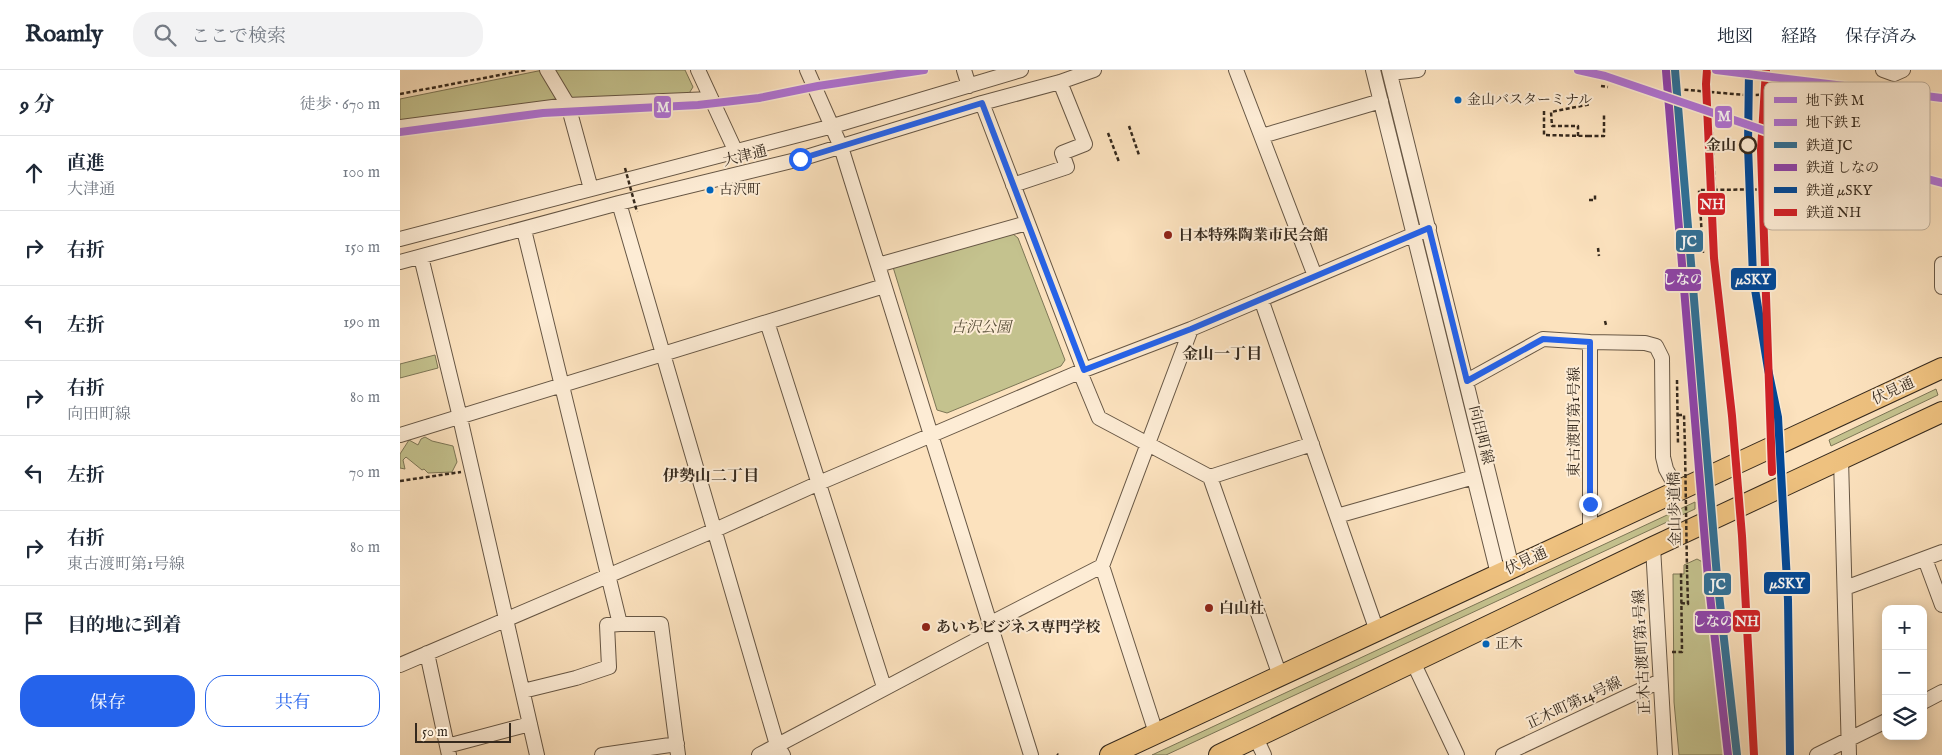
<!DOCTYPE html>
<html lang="ja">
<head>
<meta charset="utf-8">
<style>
  body { margin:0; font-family:"IM FELL English","Noto Serif JP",serif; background:#f2f2f3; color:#1f2937 }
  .controls { position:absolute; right:15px; bottom:15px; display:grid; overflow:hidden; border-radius:10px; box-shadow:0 2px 12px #0003 }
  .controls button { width:45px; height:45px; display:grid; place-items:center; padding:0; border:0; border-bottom:1px solid #e0e1e3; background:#fff; color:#1f2937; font:25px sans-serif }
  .scale { position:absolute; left:15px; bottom:12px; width:96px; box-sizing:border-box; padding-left:5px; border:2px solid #35291d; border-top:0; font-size:14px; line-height:18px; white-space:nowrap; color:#35291d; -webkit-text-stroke:4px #fdecd5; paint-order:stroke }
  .stop { position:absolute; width:15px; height:15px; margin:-11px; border:4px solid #2563eb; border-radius:50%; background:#fff }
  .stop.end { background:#2563eb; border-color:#fff; box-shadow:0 1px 5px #0008 }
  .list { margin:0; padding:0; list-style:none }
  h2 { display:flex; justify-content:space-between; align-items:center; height:65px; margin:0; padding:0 20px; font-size:21px }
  h2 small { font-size:16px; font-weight:400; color:#747a83 }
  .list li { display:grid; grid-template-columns:32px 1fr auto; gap:15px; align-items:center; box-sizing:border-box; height:75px; padding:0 20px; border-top:1px solid #e0e1e3 }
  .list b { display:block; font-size:19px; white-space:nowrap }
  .list p { margin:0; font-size:16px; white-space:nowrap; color:#747a83 }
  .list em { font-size:16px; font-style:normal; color:#747a83 }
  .actions { display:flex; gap:10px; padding:15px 20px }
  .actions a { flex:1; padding:11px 0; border:1px solid #2563eb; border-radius:20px; text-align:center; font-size:18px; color:#2563eb }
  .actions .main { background:#2563eb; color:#fff }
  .icon { flex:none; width:28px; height:28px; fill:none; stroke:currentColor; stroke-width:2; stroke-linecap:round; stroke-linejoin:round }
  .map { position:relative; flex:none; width:1542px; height:685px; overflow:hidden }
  header { display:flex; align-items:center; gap:30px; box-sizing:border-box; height:70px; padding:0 25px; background:#fff; border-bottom:1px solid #e0e1e3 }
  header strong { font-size:24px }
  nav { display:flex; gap:28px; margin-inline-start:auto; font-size:18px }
  .search { width:350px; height:45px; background:#f2f2f3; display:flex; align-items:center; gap:12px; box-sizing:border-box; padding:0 18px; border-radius:20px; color:#747a83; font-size:19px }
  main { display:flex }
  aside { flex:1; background:#fff }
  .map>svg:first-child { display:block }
  .green { fill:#c4c28e; stroke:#7c7656 }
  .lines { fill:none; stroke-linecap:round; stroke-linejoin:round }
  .minor-casing { stroke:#675745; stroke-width:16 }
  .highway-casing { stroke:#35291d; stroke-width:22 }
  .path { stroke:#35291d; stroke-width:2.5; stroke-dasharray:4 2.5; stroke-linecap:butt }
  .minor { stroke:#fdecd5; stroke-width:14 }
  .highway { stroke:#eec17f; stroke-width:20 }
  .path-bridge { stroke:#35291d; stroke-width:2.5; stroke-dasharray:4 2.5; stroke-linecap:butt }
  .rail-1-casing { stroke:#fdecd5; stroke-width:11 }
  .rail-2-casing { stroke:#fdecd5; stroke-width:11 }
  .rail-3-casing { stroke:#fdecd5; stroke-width:11 }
  .rail-4-casing { stroke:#fdecd5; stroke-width:11 }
  .rail-1 { stroke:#307097; stroke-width:8 }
  .rail-2 { stroke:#8e44ad; stroke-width:8 }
  .rail-3 { stroke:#004898; stroke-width:8 }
  .rail-4 { stroke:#d12027; stroke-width:8 }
  .metro-1-casing { stroke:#fdecd5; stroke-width:11 }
  .metro-2-casing { stroke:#fdecd5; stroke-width:11 }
  .metro-1 { stroke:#b074d6; stroke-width:8 }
  .metro-2 { stroke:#b074d6; stroke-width:8 }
  .route { stroke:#2563eb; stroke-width:6 }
  .bus-dot { fill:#0065bd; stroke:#fdecd5; stroke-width:2 }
  .stop-dot { fill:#fdecd5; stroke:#35291d; stroke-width:2.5 }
  .poi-dot { fill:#8f2418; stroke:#fdecd5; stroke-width:2 }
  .labels { text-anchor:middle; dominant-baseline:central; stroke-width:4; stroke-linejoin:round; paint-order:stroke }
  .bus-label { font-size:14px; fill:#35291d; stroke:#fdecd5; text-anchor:start }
  .stop-label { font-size:15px; font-weight:bold; fill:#35291d; stroke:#fdecd5; text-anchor:end }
  .street-label { font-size:15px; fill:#35291d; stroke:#fdecd5 }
  .poi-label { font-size:15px; font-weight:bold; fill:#35291d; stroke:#fdecd5; text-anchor:start }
  .park-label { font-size:15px; font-style:italic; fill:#594f39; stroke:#fdecd5 }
  .neighbourhood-label { font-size:16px; font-weight:bold; fill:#35291d; stroke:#fdecd5 }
  .key { fill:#fdecd5; stroke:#c1b29e; stroke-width:1 }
  .key-label { font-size:14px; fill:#35291d }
  .line-badge { stroke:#fdecd5; stroke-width:2 }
  .badge-label { font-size:14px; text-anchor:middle; font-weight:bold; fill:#fff }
</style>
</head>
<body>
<header>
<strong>Roamly</strong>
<div class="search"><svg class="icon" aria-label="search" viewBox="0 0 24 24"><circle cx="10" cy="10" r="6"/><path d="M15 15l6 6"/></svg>ここで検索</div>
<nav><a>地図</a><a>経路</a><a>保存済み</a></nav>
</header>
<main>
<aside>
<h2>9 分<small>徒歩 · 670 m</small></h2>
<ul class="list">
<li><svg class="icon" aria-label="ahead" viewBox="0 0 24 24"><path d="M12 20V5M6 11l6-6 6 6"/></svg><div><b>直進</b><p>大津通</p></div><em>100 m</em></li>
<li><svg class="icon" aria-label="right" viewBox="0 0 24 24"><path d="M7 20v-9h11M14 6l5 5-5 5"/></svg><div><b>右折</b></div><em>150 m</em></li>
<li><svg class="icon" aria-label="left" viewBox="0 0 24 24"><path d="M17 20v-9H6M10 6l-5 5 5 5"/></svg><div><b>左折</b></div><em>190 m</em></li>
<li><svg class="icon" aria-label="right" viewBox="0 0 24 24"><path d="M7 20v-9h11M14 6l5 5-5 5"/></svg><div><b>右折</b><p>向田町線</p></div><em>80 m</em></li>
<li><svg class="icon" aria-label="left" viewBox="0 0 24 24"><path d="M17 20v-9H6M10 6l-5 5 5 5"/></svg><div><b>左折</b></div><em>70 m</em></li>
<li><svg class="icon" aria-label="right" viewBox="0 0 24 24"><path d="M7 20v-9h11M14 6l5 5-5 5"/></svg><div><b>右折</b><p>東古渡町第1号線</p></div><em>80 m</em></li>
<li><svg class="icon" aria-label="arrive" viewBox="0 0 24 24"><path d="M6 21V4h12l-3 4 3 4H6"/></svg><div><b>目的地に到着</b></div></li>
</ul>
<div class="actions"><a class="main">保存</a><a>共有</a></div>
</aside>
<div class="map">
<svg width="1542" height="685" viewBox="0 0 1542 685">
  <rect width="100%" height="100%" fill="#fce2be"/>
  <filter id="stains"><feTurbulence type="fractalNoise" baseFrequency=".004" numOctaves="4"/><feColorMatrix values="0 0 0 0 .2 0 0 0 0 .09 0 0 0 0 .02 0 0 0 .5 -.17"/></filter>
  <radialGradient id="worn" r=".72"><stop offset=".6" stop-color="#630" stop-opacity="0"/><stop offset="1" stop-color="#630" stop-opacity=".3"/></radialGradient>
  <path class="green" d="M143,0h142l8,17 -5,8 -288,27v-23z
    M613,164l5,4 47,122 -4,6 -114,47 -10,-3 -44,-143z
    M35,285l3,13 -38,10v-14z
    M1536,319l2,6 -107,51 -2,-6z
    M25,367l7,4 21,5 4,16 -5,10 -24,1 -4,-4 -2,1 -16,-13 -3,3 2,9 -5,-1v-14l9,-14 9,5 3,-6z
    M1295,432v7l-529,246h-14z
    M1297,489l13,7 17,189h-48l-5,-53 -1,-128h11v-9z"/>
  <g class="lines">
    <defs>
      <path id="minor" d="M147,0l21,35 23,84
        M298,0l37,80
        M407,0l34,77 190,608
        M564,0l5,16
        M836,0l79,206
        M973,0l125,504
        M989,0l123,498
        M1483,0l11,4 9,-4
        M990,3l28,-3
        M582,33l102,267
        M0,57l168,-22 143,-6
        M862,66l119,-35
        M613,115l54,-18 -5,-14 23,-9 -25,-62
        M219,133l158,542 6,10
        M124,160l96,394h41l17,131
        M0,169l433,-113 188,-56
        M21,187l37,152 79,346
        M0,192l219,-59 181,-44 182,-56 78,-21 34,-12
        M1542,194v23
        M478,195l149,-42
        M861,229l116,332
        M367,252l117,365
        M680,302l19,46 111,59 70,199
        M1067,311l76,-42 47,3 55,1 11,3 6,12 1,99 3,12 12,22
        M0,365l484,-149
        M1441,389l8,296
        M810,407l102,-33
        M937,446l137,-39
        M1190,462v-190
        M1253,477l12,208
        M1525,489l17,46
        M1445,518l97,-36
        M591,553l111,-57
        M27,583l22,102
        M1013,592l44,93
        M0,595l315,-135 104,-47 265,-113 107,-41 238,-101
        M123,621l53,-13 33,-11 -2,-42 13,-1
        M1523,632l19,-10
        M756,663l-54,-167 89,-237
        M856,668l8,17
        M47,676l83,-22
        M202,685l75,-11
        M359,685l234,-124
        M1103,685l157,-74
        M1417,685l69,-34"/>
      <path id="highway" d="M710,685l832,-387
        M819,685l434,-208 289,-135"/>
    </defs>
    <use href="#minor" class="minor-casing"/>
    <use href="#highway" class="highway-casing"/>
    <path class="path" d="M1346,0l-1,25 2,93
      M1201,16l7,1
      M1265,18l80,7 94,-1
      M1310,23l5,96
      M0,24l126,-24
      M1443,24l82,3
      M1144,41v24l44,1
      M1515,48h9
      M729,56l10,29
      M708,63l11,29
      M1178,66v-10h-26l-1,-14 40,-8
      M1189,130h6v-6
      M1198,178l1,8
      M1303,183l-4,-63 98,-1
      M1205,251l1,4
      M1277,310l1,65
      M1278,345h6l1,33
      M0,411l61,-9
      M1281,533l7,1 -1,-34
      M1272,582h10l-1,-81
      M657,684l1,1"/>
    <use href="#minor" class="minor"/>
    <use href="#highway" class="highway"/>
    <path class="path-bridge" d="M1188,66h16v-22
      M225,98l12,44
      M1285,378l2,122"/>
    <defs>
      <path id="rail-1" d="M1275,0l42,507 20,178"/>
      <path id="rail-2" d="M1266,1l42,507 20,177"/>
      <path id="rail-3" d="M1349,0l-1,76 5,131 15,92 10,48 10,183 2,155"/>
      <path id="rail-4" d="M1307,0l-1,14 8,174 18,158 10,120 12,219
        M1366,0l-5,80 11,322"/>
    </defs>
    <use href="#rail-1" class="rail-1-casing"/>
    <use href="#rail-2" class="rail-2-casing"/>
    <use href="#rail-3" class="rail-3-casing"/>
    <use href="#rail-4" class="rail-4-casing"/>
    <use href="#rail-1" class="rail-1"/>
    <use href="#rail-2" class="rail-2"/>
    <use href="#rail-3" class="rail-3"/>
    <use href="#rail-4" class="rail-4"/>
    <defs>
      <path id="metro-1" d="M1178,0l27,6 231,79 106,28
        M0,62l143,-19 155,-8 61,-7 59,-12 106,-16"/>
      <path id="metro-2" d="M1316,0l226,28"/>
    </defs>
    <use href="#metro-1" class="metro-1-casing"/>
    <use href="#metro-2" class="metro-2-casing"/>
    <use href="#metro-1" class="metro-1"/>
    <use href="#metro-2" class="metro-2"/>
  </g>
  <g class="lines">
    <path class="route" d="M400,89l182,-56 102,267 107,-41 238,-101 38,153 76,-42 47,3v162"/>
  </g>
  <g class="bus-dot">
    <circle cx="1058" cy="30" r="4.5"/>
    <circle cx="310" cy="120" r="4.5"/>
    <circle cx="1086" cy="574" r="4.5"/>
  </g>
  <circle class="stop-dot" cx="1348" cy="75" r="8"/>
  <g class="poi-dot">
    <circle cx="768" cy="165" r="5"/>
    <circle cx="809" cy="538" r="5"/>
    <circle cx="526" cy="557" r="5"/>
  </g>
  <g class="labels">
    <g class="bus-label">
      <text x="1067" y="30">金山バスターミナル</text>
      <text x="319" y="120">古沢町</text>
      <text x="1095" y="574">正木</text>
    </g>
    <g class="stop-label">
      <text x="1336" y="75">金山</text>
    </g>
    <g class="street-label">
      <text transform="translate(345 86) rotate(-14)">大津通</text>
      <text transform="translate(1493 321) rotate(-25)">伏見通</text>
      <text transform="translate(1174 352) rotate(-90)">東古渡町第1号線</text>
      <text transform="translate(1081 365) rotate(76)">向田町線</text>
      <text transform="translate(1275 439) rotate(-91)">金山歩道橋</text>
      <text transform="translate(1126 491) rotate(-25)">伏見通</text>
      <text transform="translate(1242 582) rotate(-93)">正木古渡町第1号線</text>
      <text transform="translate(1174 633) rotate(-25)">正木町第14号線</text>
    </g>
    <g class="poi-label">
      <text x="778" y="165">日本特殊陶業市民会館</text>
      <text x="819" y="538">白山社</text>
      <text x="536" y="557">あいちビジネス専門学校</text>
    </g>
    <g class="park-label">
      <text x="581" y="257">古沢公園</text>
    </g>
    <g class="neighbourhood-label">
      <text x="822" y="285">金山一丁目</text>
      <text x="311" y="407">伊勢山二丁目</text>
    </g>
  </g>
  <rect x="1364" y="12" width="166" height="148" rx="8" class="key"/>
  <rect x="1374" y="27" width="23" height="6" fill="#b074d6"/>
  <rect x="1374" y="49" width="23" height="7" fill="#b074d6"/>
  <rect x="1374" y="72" width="23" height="6" fill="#307097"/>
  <rect x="1374" y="94" width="23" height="7" fill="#8e44ad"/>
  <rect x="1374" y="117" width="23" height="6" fill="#004898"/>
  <rect x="1374" y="139" width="23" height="7" fill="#d12027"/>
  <g class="key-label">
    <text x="1406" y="35">地下鉄 M</text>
    <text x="1406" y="57">地下鉄 E</text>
    <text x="1406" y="80">鉄道 JC</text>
    <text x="1406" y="102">鉄道 しなの</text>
    <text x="1406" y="125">鉄道 μSKY</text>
    <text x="1406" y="147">鉄道 NH</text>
  </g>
  <g class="line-badge">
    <rect x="253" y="25" width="19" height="24" rx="5" fill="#b074d6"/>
    <rect x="1314" y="35" width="19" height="24" rx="5" fill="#b074d6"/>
    <rect x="1297" y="122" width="29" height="24" rx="5" fill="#d12027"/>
    <rect x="1275" y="159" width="29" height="24" rx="5" fill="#307097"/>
    <rect x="1330" y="197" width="47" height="24" rx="5" fill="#004898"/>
    <rect x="1264" y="198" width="38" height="24" rx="5" fill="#8e44ad"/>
    <rect x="1363" y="501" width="48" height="24" rx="5" fill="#004898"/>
    <rect x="1303" y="502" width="29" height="24" rx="5" fill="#307097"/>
    <rect x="1332" y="539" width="29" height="24" rx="5" fill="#d12027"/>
    <rect x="1294" y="540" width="38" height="24" rx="5" fill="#8e44ad"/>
  </g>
  <g class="badge-label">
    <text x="263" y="42">M</text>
    <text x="1324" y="51">M</text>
    <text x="1312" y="139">NH</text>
    <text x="1289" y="176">JC</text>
    <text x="1353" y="214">μSKY</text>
    <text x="1283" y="214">しなの</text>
    <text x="1387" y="518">μSKY</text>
    <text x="1318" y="519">JC</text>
    <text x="1347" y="556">NH</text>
    <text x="1313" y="556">しなの</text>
  </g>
  <rect width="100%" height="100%" filter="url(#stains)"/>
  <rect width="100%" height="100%" fill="url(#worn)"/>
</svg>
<div class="controls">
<button>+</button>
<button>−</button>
<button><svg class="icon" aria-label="layers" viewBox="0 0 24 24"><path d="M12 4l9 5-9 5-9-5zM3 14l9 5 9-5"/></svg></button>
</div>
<div class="scale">50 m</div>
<div class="stop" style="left:400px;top:89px"></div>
<div class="stop end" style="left:1190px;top:434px"></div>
</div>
</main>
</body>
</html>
